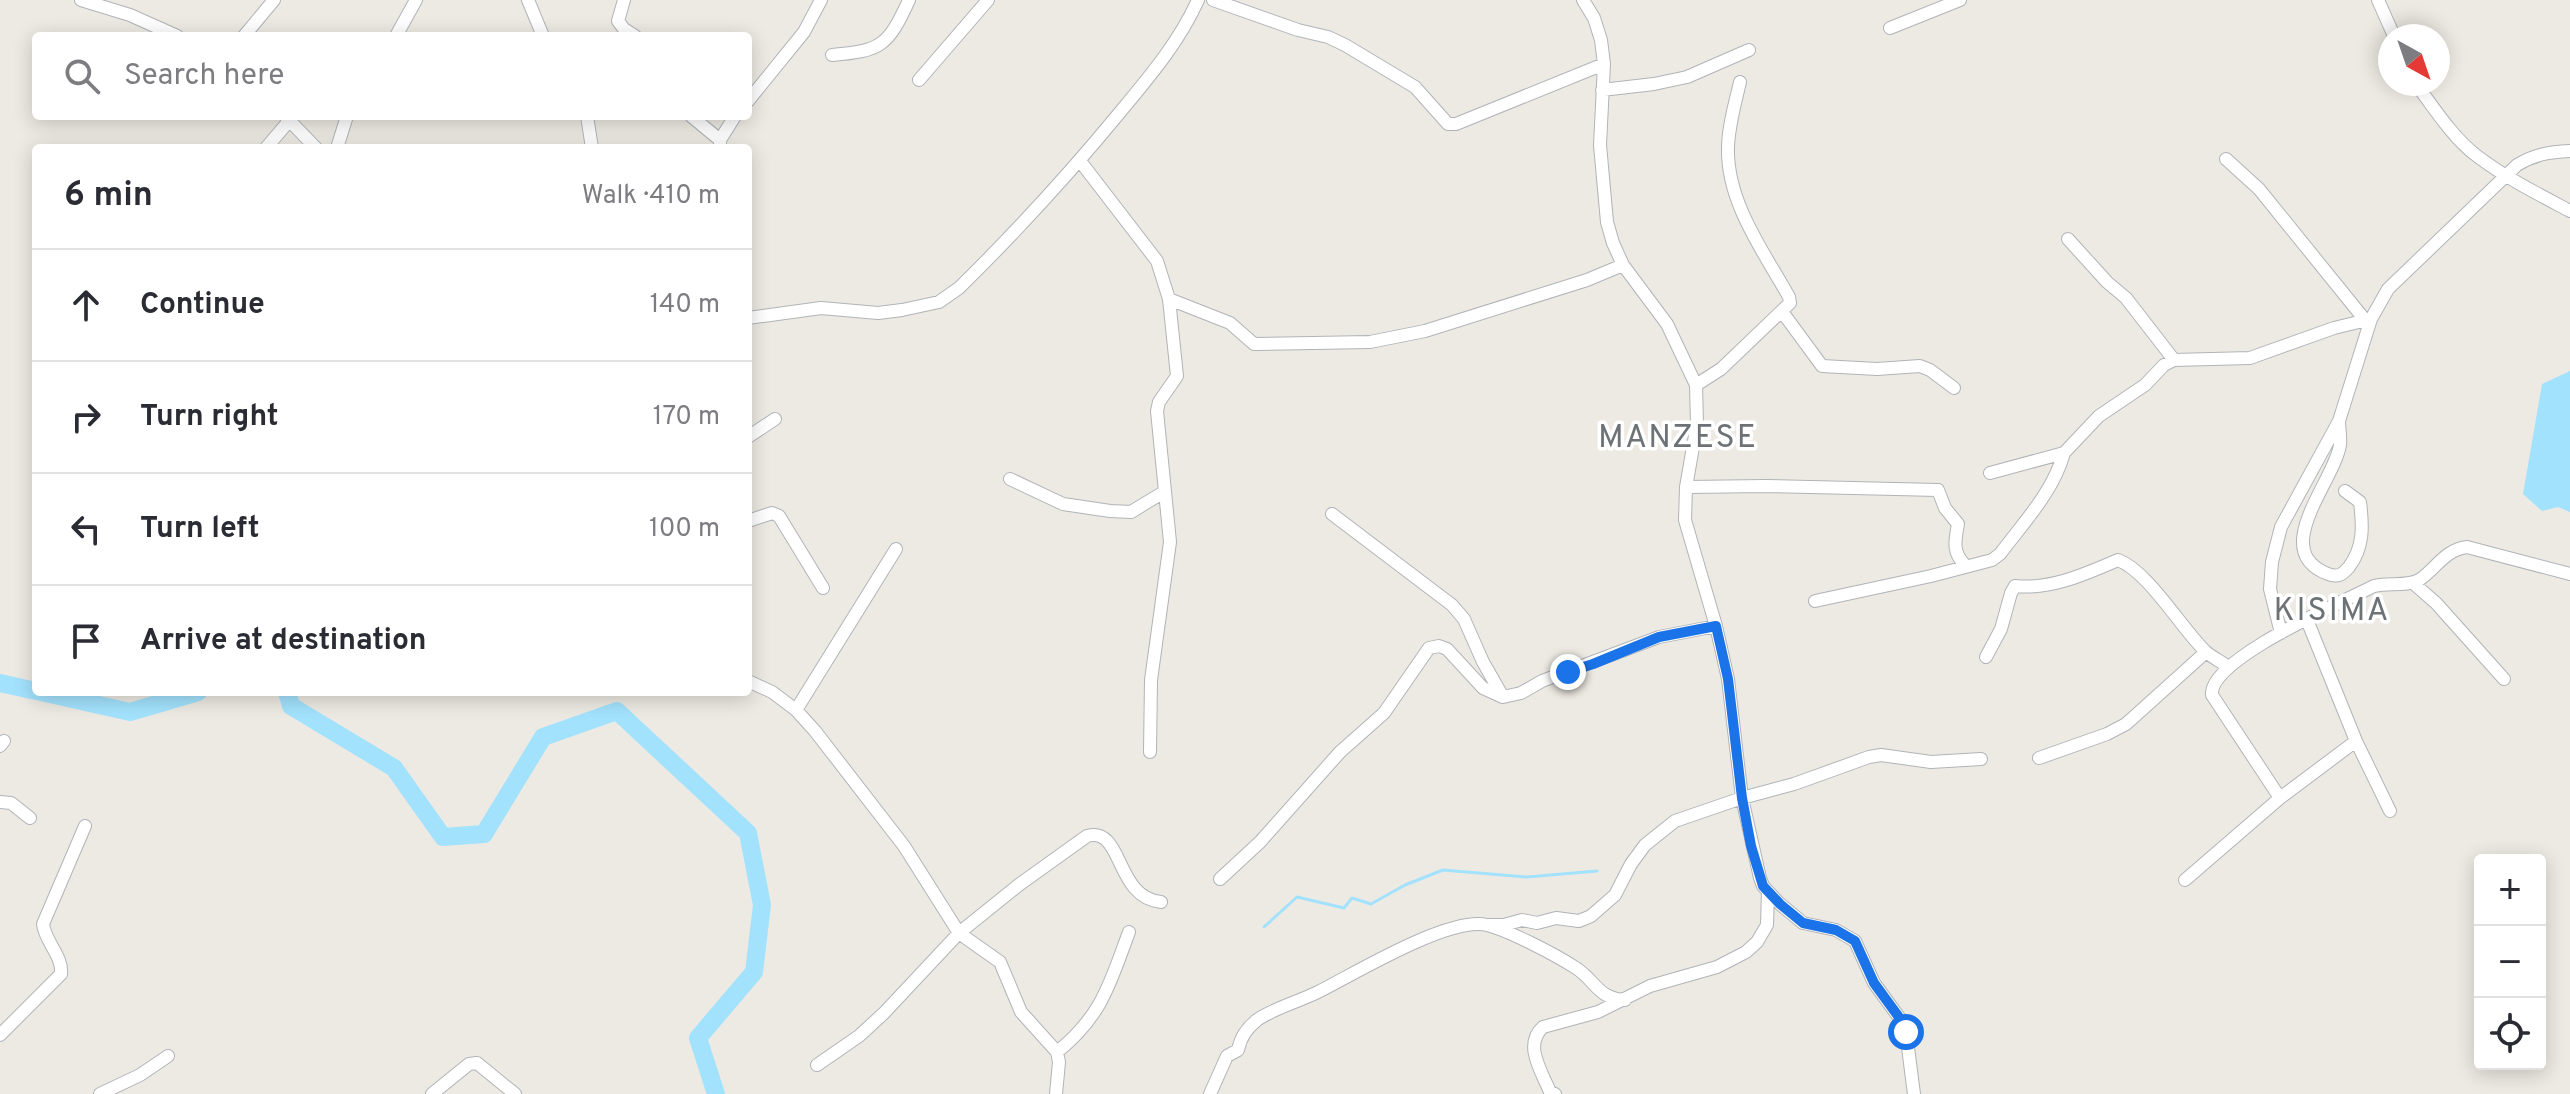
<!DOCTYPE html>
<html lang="en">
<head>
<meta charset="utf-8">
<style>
  body { margin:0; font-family:Overpass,sans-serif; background:#f7f7f7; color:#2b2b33 }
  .controls { position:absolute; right:24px; bottom:24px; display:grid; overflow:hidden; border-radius:8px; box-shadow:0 4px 20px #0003 }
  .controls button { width:72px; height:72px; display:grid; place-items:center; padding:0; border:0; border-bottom:2px solid #e1e1e2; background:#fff; color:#2b2b33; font:40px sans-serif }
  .compass { position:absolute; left:2378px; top:24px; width:72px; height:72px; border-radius:50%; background:#fff; box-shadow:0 4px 20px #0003; rotate:140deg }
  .stop { position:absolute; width:24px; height:24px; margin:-18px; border:6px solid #1a73e8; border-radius:50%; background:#fff }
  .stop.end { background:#1a73e8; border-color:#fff; box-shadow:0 2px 8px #0008 }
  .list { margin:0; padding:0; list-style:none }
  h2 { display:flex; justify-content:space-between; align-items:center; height:104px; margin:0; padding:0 32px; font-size:34px }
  h2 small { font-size:26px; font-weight:400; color:#7c7c81 }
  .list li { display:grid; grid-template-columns:52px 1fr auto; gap:24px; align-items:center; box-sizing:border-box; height:112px; padding:0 32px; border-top:2px solid #e1e1e2 }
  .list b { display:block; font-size:30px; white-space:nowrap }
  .list em { font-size:26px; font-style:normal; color:#7c7c81 }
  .icon { flex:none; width:44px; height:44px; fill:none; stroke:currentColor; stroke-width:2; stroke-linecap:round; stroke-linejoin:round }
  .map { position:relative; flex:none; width:2570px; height:1094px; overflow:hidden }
  .search { position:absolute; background:#fff; box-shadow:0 4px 20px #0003; left:32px; top:32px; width:720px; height:88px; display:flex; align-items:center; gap:20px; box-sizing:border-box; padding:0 28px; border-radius:8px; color:#7c7c81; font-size:30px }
  .panel { position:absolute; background:#fff; box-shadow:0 4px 20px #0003; left:32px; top:144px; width:720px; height:552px; border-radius:8px }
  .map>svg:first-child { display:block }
  .water { fill:#a3e2fd }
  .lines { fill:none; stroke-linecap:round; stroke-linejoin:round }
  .stream { stroke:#a3e2fd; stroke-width:3 }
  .river { stroke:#a3e2fd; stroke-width:18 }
  .minor-casing { stroke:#b0b4b8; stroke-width:14 }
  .minor { stroke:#fff; stroke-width:12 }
  .route { stroke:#1a73e8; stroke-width:10 }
  .labels { text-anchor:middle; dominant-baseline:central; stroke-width:7; stroke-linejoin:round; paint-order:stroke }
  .quarter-label { font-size:32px; letter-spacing:2px; fill:#6c7275; stroke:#fff }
</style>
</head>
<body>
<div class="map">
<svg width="2570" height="1094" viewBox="0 0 2570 1094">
  <rect width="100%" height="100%" fill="#edeae3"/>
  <path class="water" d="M2570,371v141l-12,-5 -16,4 -19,-17 19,-110z"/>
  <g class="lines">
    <path class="stream" d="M1264,927l33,-30 47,11 8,-10 19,6 34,-19 38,-15 84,7 70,-6"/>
    <path class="river" d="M0,683l36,8
      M41,692l89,20 68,-20
      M287,692l4,14 103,62 49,69 41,-3 59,-97 74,-26 131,122 14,72 -8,67 -56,66 18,56"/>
    <defs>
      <path id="minor" d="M81,0l49,15 47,21
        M528,0l15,36
        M624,0l-6,21 6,8 11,7
        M1213,0l85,30 30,7 17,8 70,42 33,37h8l148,-60
        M1583,0l11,18 7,22 3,24 -4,81 7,77 6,21 10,22 44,59 29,61 1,39 -11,63 -1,33 31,106 12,53 14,119 18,80 3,8 17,18 23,19 33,7 19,11 19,42 27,37 5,12 8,62
        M2378,0l16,36
        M1890,28l70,-28
        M244,36l30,-36
        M396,36l20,-36
        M832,55c49,-4 56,-9 77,-55
        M919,80l69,-80
        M2416,84c18,24 37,54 61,72 29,22 61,38 93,55
        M1602,90l52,-6 33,-7 62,-27
        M748,101l56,-69 17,-32
        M285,116l31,32
        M587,116l5,32
        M691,116l29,24
        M266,148l23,-27
        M337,148l10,-32
        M720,148v-8l15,-24
        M2226,159l33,30 106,131
        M1080,161l77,100 12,38 8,77 -18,26 -2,9 13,131 -19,138 -1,72
        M2068,239l39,43 19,16 48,62
        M1169,299l61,24 24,21 116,-2 55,-11 162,-51 36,-15
        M1783,313l39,53 55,3 43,-3 10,4 24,18
        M748,318l73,-10 57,5 24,-3 37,-8 20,-14c57,-56 111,-115 162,-177 29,-35 58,-69 77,-111
        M1696,385l25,-16 69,-66 -1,-6c-25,-45 -62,-94 -61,-148 0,-22 7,-45 12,-67
        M2339,421c0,7 2,17 1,24 -6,37 -72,106 -12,129 10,4 15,0 21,-7 15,-20 14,-41 11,-65l-15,-11
        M748,437l27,-18
        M1990,473l74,-20 35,-37 46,-31 19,-20 10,-5 76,-2 84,-30 37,-9
        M1010,479l53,25 47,7 21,1 33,-20
        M1686,487l80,-1 172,4 7,18 13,16c-3,17 -6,28 7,41
        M1332,514l120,91 12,14 19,43 20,35
        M748,521l24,-8 7,3 44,72
        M2413,583l23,20 68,76
        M1815,601l116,-25 61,-16 8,-6c24,-32 53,-62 64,-101
        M2307,620l49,121 34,70
        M2281,633l-11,-44 2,-27 9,-35 58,-106 32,-102 17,-30 129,-124c18,-11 33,-13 53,-14
        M1986,657l15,-28 10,-36 4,-7c36,4 70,-12 103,-26 30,11 63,68 88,92 6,5 14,9 21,14
        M748,681l24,11 24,18 19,21 89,115 55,87 41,29 21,50 36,40 2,10 -3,32
        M796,710l100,-161
        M0,746l4,-5
        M2039,758l68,-24 19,-10 80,-72
        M2280,798l-68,-103c-5,-35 131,-93 162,-109 14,-4 32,1 45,-6 17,-11 25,-30 48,-33l103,27
        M0,802l11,1 19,15
        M1220,879l40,-37 80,-90 44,-39 45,-65 10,-2 8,3 36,39 20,9 18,-4 21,-12 117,-44 57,-11
        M2185,880l95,-82 76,-57
        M1488,925h16l18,-5 15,3 19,-5 23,3 12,-5 24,-21 16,-31 14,-19 30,-24 67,-23 52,-14 75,-27 12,-2 50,7 50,-3
        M0,1035l61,-61c2,-18 -16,-32 -18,-50l42,-98
        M1057,1052c45,-36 53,-69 72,-120
        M817,1065l42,-29 25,-23 75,-80 61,-49 67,-48c37,-10 27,61 74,66
        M100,1094l40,-19 28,-19
        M432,1094l37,-30 8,-1 38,31
        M1210,1094l17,-38 11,-6c3,-13 8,-21 19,-30 15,-11 43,-19 61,-28 36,-18 131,-76 169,-67 23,6 69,30 89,43 20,13 21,30 49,32
        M1555,1094l-5,-2c-8,-20 -27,-47 -7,-65l55,-15 52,-26 67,-19 29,-15 11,-10 10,-17 1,-34"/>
    </defs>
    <use href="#minor" class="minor-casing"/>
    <use href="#minor" class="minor"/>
  </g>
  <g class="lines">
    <path class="route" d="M1568,672l25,-8 66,-27 57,-11 12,53 14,119 9,48 12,40 17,18 23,19 33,7 19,11 19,42 27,37 5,12"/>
  </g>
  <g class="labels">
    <g class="quarter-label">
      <text x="1678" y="439">MANZESE</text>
      <text x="2332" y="612">KISIMA</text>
    </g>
  </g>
</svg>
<div class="controls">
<button>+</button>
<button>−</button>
<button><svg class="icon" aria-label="locate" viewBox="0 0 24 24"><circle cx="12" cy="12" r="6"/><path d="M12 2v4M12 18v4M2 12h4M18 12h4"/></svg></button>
</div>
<svg class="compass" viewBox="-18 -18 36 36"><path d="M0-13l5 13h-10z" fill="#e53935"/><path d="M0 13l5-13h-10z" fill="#7c7c81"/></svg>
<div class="stop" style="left:1906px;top:1032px"></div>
<div class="stop end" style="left:1568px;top:672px"></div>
<div class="search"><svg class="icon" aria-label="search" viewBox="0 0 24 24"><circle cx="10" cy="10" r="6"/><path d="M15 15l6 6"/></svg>Search here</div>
<section class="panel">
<h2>6 min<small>Walk · 410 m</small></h2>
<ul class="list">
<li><svg class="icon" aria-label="ahead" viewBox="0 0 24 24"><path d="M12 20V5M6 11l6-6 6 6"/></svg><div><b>Continue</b></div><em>140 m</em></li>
<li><svg class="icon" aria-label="right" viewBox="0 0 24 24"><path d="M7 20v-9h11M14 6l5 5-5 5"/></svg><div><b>Turn right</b></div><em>170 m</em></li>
<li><svg class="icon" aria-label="left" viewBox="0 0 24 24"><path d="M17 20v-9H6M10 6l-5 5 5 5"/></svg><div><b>Turn left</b></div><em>100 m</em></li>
<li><svg class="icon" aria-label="arrive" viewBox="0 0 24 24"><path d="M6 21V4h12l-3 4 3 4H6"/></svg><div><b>Arrive at destination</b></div></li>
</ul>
</section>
</div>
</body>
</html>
